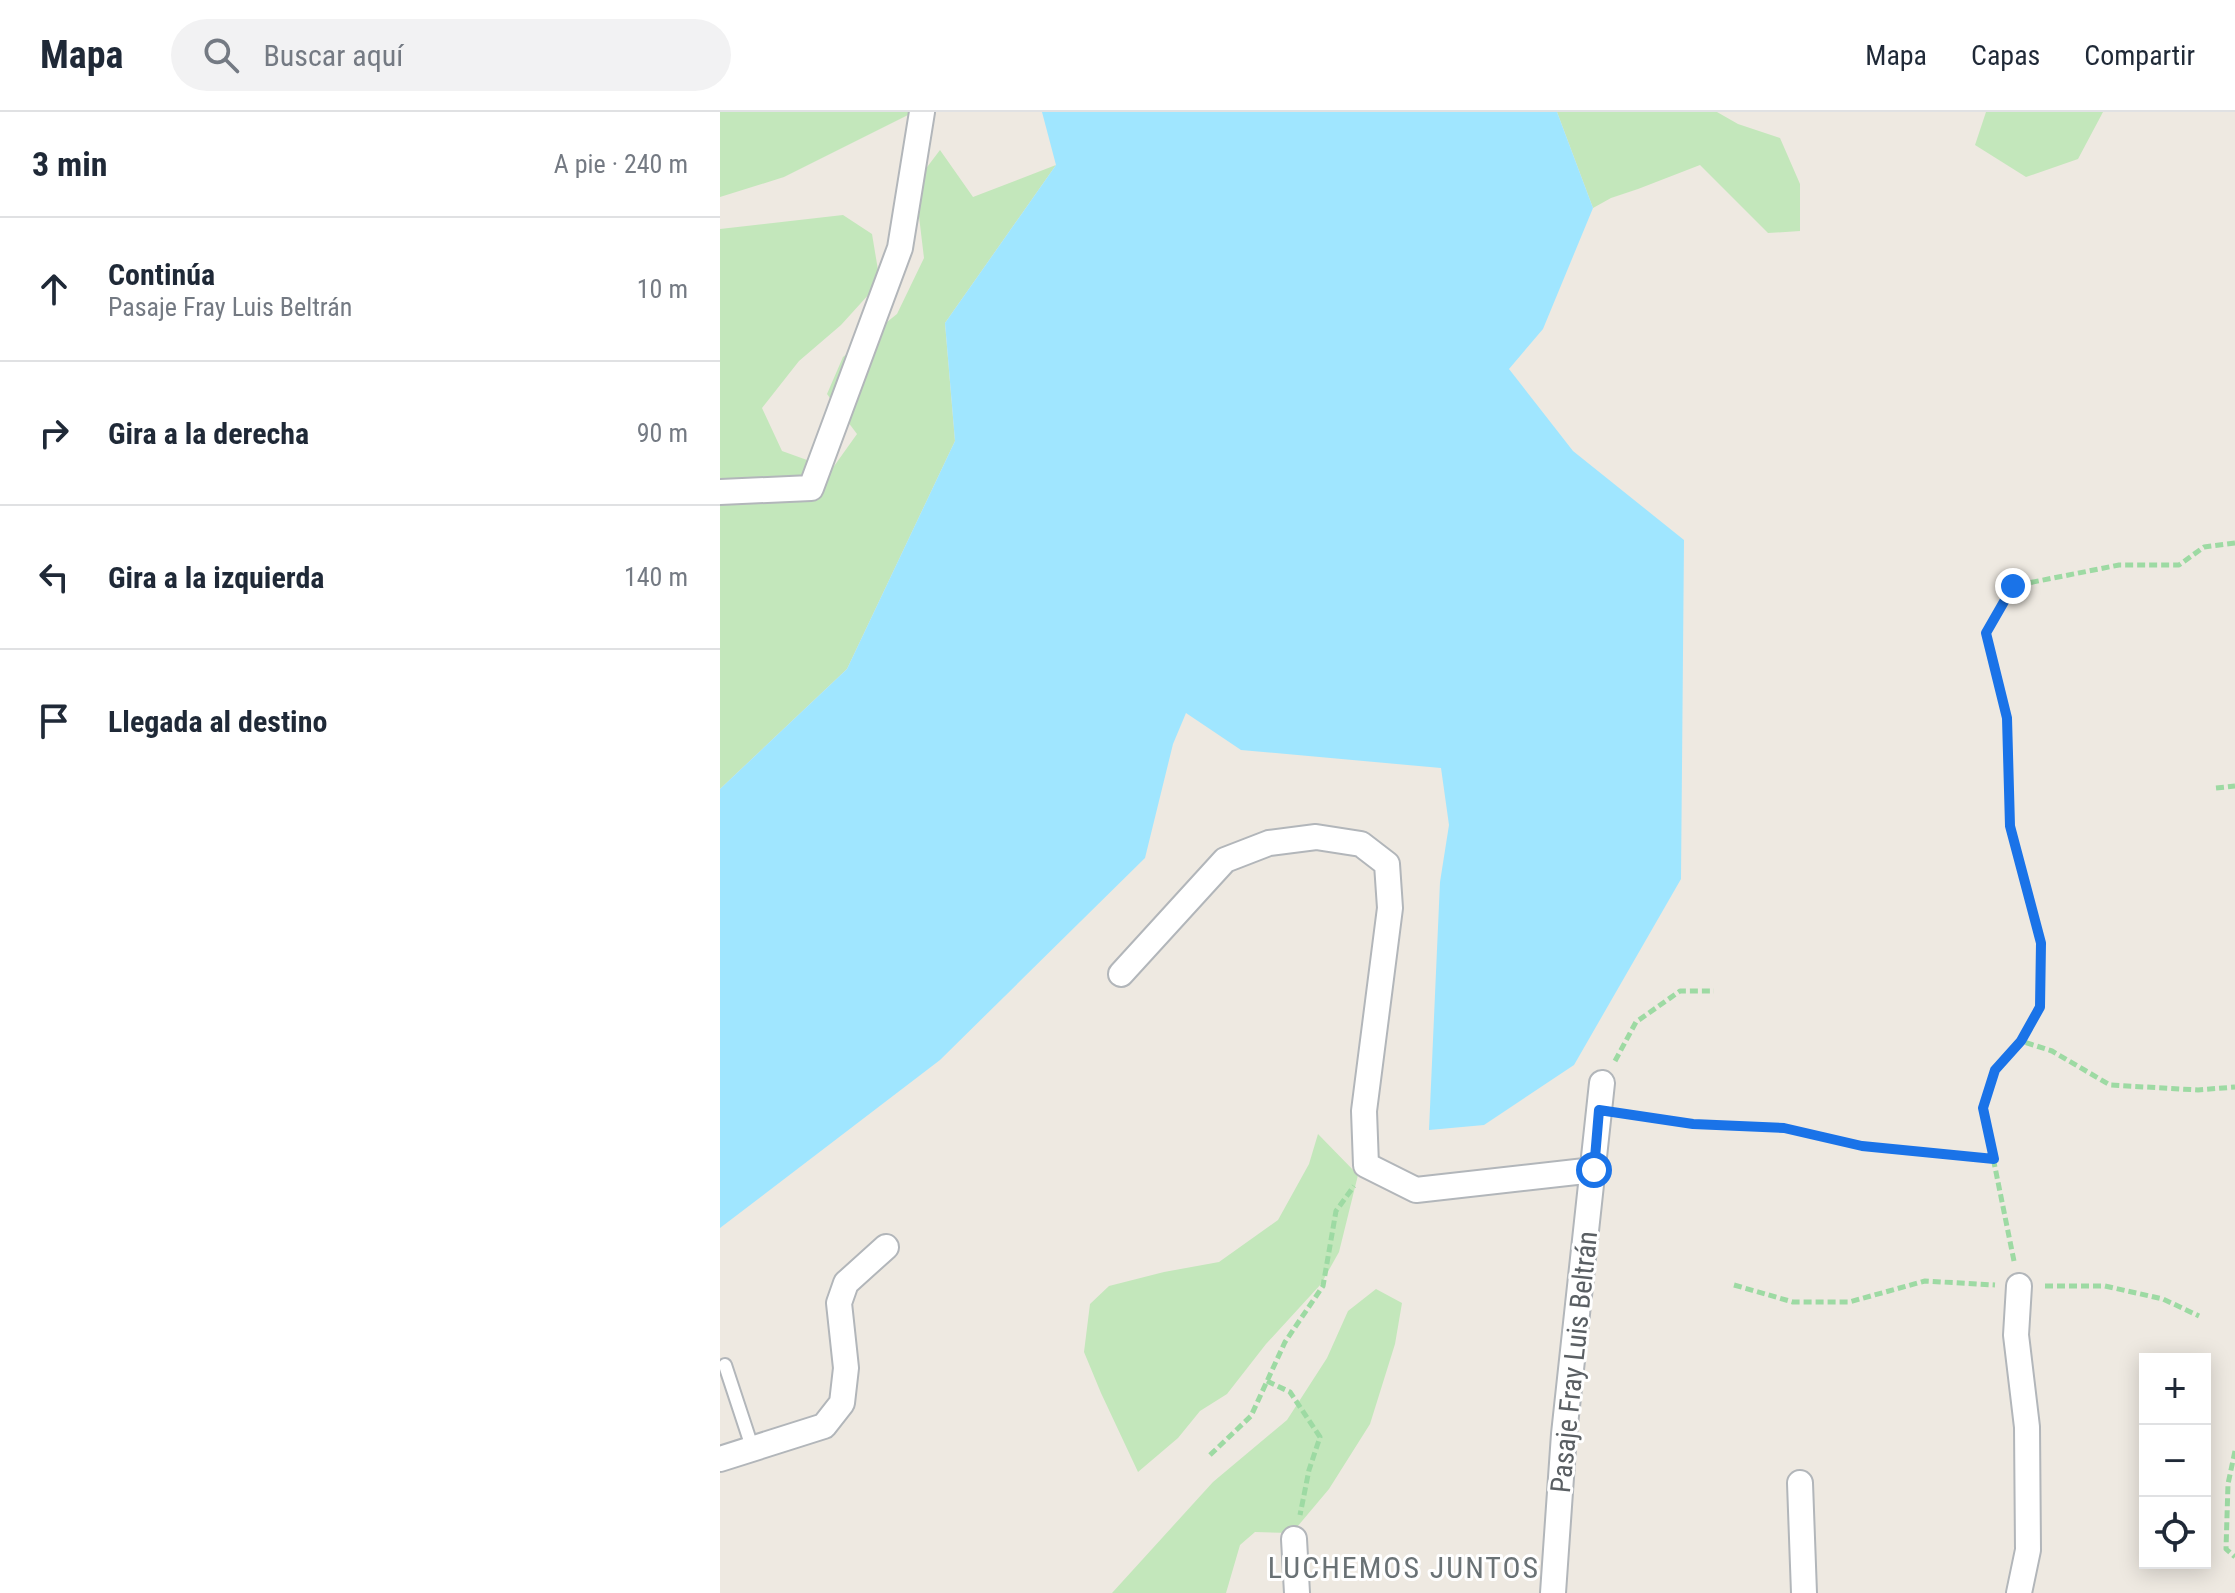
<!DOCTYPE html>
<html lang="es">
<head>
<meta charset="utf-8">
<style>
  body { margin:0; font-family:"Roboto Condensed",sans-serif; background:#f2f2f3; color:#1f2937 }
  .controls { position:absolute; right:24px; bottom:24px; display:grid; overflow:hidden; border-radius:0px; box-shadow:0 4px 20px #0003 }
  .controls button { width:72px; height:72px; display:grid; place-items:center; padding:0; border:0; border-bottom:2px solid #e0e1e3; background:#fff; color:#1f2937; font:40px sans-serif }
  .stop { position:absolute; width:24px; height:24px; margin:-18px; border:6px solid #1a73e8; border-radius:50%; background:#fff }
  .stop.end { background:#1a73e8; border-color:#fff; box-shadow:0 2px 8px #0008 }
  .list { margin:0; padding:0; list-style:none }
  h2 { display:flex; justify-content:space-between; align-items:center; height:104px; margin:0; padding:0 32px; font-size:34px }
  h2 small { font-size:26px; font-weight:400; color:#747a83 }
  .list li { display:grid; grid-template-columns:52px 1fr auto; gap:24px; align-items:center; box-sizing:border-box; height:144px; padding:0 32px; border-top:2px solid #e0e1e3 }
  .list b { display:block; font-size:30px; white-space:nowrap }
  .list p { margin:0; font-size:26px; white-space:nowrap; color:#747a83 }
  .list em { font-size:26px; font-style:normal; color:#747a83 }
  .icon { flex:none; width:44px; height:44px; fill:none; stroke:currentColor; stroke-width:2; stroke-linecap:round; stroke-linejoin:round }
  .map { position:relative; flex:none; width:1515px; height:1481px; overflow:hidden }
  header { display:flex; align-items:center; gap:48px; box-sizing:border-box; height:112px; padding:0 40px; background:#fff; border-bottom:2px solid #e0e1e3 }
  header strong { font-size:38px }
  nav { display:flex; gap:44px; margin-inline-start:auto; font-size:28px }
  .search { width:560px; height:72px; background:#f2f2f3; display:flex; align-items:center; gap:20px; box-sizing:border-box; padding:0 28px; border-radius:44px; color:#747a83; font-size:30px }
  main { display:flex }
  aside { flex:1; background:#fff }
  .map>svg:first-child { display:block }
  .green { fill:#c3e7bb }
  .water { fill:#a0e6ff }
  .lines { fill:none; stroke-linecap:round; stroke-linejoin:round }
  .lane-casing { stroke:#b2b6ba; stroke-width:16 }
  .street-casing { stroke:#b2b6ba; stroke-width:28 }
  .path { stroke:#9ddaa3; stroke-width:5; stroke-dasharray:8 4; stroke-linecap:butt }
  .lane { stroke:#fff; stroke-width:12 }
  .street { stroke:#fff; stroke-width:24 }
  .route { stroke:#1a73e8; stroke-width:10 }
  .labels { text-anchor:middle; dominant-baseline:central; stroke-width:6; stroke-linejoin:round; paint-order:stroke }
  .street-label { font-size:28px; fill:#5a5f63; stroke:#fff }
  .neighbourhood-label { font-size:30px; letter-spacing:2px; fill:#6a7275; stroke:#fff }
</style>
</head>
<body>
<header>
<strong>Mapa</strong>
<div class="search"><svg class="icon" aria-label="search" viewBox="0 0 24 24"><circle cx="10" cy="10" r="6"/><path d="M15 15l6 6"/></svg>Buscar aquí</div>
<nav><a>Mapa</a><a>Capas</a><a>Compartir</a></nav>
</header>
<main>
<aside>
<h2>3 min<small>A pie · 240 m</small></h2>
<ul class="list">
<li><svg class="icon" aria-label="ahead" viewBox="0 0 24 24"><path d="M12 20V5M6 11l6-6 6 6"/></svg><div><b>Continúa</b><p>Pasaje Fray Luis Beltrán</p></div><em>10 m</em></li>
<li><svg class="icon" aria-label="right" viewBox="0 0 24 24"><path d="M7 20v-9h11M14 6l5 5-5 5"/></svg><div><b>Gira a la derecha</b></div><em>90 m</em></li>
<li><svg class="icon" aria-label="left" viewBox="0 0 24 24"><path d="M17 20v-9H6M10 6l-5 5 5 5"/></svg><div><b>Gira a la izquierda</b></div><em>140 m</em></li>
<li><svg class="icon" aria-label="arrive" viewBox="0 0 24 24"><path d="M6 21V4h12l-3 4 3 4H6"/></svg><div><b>Llegada al destino</b></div></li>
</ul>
</aside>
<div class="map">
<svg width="1515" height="1481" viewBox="0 0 1515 1481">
  <rect width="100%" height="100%" fill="#eee9e1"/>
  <path class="green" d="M0,0h194l-130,65 -64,20z
    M837,0h160l21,12 42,14 20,46v47l-32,2 -68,-68 -62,24 -27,9 -18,10z
    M1266,0h117l-25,47 -52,18 -51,-32z
    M220,38l33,47 83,-32 -111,158 10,118 -108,228 -127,120v-560l123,-14 29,19 8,48 -39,43 -42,36 -37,47 20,43 50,18 25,-35 -30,-40 16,-37 54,-43 27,-56 -9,-75z
    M598,1022l40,41 -19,77 -18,32 -55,60 -39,50 -27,17 -22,27 -40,34 -37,-79 -17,-41 6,-48 19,-18 55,-14 55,-10 59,-42 31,-56z
    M656,1177l26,14 -7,41 -25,80 -41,65 -37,44 -37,-1 -15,13 -14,48h-114l101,-111 74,-62 40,-62 21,-47z"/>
  <path class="water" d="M322,0h515l36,96 -50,121 -34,40 64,82 111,89 -3,339 -107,186 -90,60 -55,5 11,-248 9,-57 -8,-57 -200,-18 -55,-37 -13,31 -28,114 -205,202 -220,168v-439l127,-120 108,-228 -10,-118 111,-158z"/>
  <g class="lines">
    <defs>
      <path id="lane" d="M5,1253l28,85"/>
      <path id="street" d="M0,380l91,-4 89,-240 22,-136
        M401,862l104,-114 44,-17 47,-6 45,7 26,20 3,44 -26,203 2,54 50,25 178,-20
        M1299,1174l-3,49 11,92 1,123 -9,43
        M0,1347l104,-33 18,-23 4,-35 -7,-65 7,-20 40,-36
        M1080,1371l4,110
        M574,1427l3,54
        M833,1481l11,-159 38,-351"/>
    </defs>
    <use href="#lane" class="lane-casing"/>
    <use href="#street" class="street-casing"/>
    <path class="path" d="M1496,676l19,-2
      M1301,929l19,-34 1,-64 -31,-117 -3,-108 -21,-85 27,-47 106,-21h60l25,-18 31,-4
      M895,949l21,-39 44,-31h34
      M904,1002l69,10 91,4 78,18 132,13
      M1294,1149l-31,-153 12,-38 26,-29 31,10 58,34 88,5 37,-3
      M1014,1173l59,17h56l76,-21 70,4
      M1325,1174h60l58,13 36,17
      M547,1269l23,11 30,45 -11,33 -9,45
      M1515,1339l-7,33 -2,65 9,8
      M490,1343l41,-39 34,-74 38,-56 13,-75 18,-25"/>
    <use href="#lane" class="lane"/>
    <use href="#street" class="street"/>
  </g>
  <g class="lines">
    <path class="route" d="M874,1058l5,-60 94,14 91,4 78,18 132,13 -11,-51 12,-38 26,-29 19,-34 1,-64 -31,-117 -3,-108 -21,-85 27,-47"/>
  </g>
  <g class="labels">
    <g class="street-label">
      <text transform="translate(854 1250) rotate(-84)">Pasaje Fray Luis Beltrán</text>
    </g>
    <g class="neighbourhood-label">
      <text x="684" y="1455">LUCHEMOS JUNTOS</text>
    </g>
  </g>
</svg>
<div class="controls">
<button>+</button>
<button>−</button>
<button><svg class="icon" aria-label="locate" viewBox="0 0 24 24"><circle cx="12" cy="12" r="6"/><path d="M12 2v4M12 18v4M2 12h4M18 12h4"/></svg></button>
</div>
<div class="stop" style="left:874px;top:1058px"></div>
<div class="stop end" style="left:1293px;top:474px"></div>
</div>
</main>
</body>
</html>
